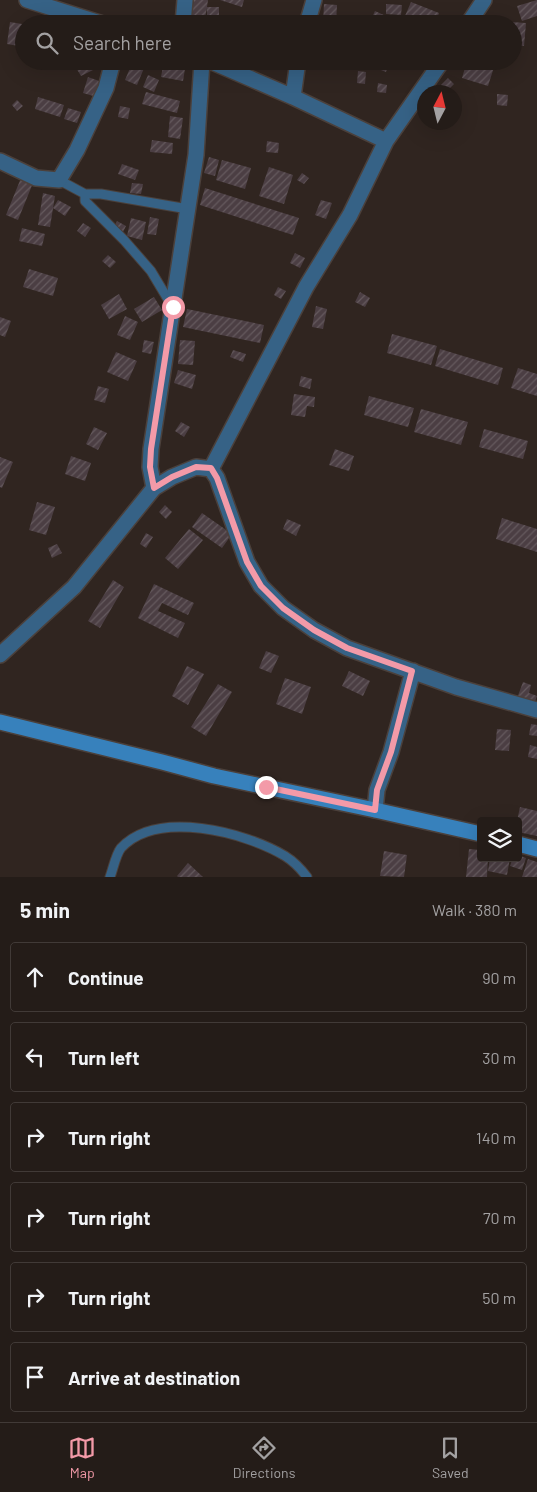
<!DOCTYPE html>
<html lang="en">
<head>
<meta charset="utf-8">
<style>
  body { margin:0; font-family:Barlow,sans-serif; background:#2c2521; color:#f1f3f6 }
  .controls { position:absolute; right:15px; bottom:15px; display:grid; overflow:hidden; border-radius:5px; box-shadow:0 5px 20px #0002 }
  .controls button { width:45px; height:45px; display:grid; place-items:center; padding:0; border:0; border-bottom:1px solid #413a37; background:#241c18; color:#f1f3f6; font:25px sans-serif }
  .compass { position:absolute; left:417px; top:85px; width:45px; height:45px; border-radius:50%; background:#241c18; box-shadow:0 5px 20px #0002; rotate:7deg }
  .stop { position:absolute; width:15px; height:15px; margin:-11px; border:4px solid #f39aa8; border-radius:50%; background:#fff }
  .stop.end { background:#f39aa8; border-color:#fff; box-shadow:0 1px 5px #0008 }
  .list { margin:0; padding:0; list-style:none }
  h2 { display:flex; justify-content:space-between; align-items:center; height:65px; margin:0; padding:0 20px; font-size:21px }
  h2 small { font-size:16px; font-weight:400; color:#a3a1a2 }
  .list li { display:grid; grid-template-columns:32px 1fr auto; gap:15px; align-items:center; box-sizing:border-box; height:70px; margin:0 10px 10px; padding:0 10px; border:1px solid #413a37; border-radius:5px }
  .list b { display:block; font-size:19px; white-space:nowrap }
  .list em { font-size:16px; font-style:normal; color:#a3a1a2 }
  .icon { flex:none; width:28px; height:28px; fill:none; stroke:currentColor; stroke-width:2; stroke-linecap:round; stroke-linejoin:round }
  .map { position:relative; flex:none; width:537px; height:877px; overflow:hidden }
  .search { position:absolute; background:#241c18; box-shadow:0 5px 20px #0002; left:15px; right:15px; top:15px; height:55px; display:flex; align-items:center; gap:12px; box-sizing:border-box; padding:0 18px; border-radius:28px; color:#a3a1a2; font-size:19px }
  .sheet { height:545px; background:#241c18 }
  nav { display:flex; justify-content:space-around; align-items:center; box-sizing:border-box; height:70px; border-top:1px solid #413a37; background:#241c18; font-size:14px; color:#a3a1a2 }
  nav a { display:grid; justify-items:center; gap:2px }
  nav .on { color:#f39aa8 }
  .map>svg:first-child { display:block }
  .building { fill:url(#building-hatch) }
  .lines { fill:none; stroke-linecap:round; stroke-linejoin:round }
  .lane-casing { stroke:#4b403b; stroke-width:11 }
  .street-casing { stroke:#4b403b; stroke-width:18 }
  .secondary-casing { stroke:#4b403b; stroke-width:18 }
  .lane { stroke:#366286; stroke-width:9 }
  .street { stroke:#366286; stroke-width:15 }
  .secondary { stroke:#3781bc; stroke-width:15 }
  .route { stroke:#f39aa8; stroke-width:6 }
</style>
</head>
<body>
<div class="map">
<svg width="537" height="877" viewBox="0 0 537 877">
  <defs>
    <pattern id="building-hatch" width="6" height="6" patternUnits="userSpaceOnUse" patternTransform="scale(1.25)"><rect width="6" height="6" fill="#4b3e43"/><path d="M-1 1l2-2M0 6l6-6M5 7l2-2" fill="none" stroke="#655a5e"/></pattern>
  </defs>
  <rect width="100%" height="100%" fill="#302520"/>
  <path class="building" d="M194,0h14l-1,7h12v15l-12,1v-15l-3,15 -14,-2z
    M220,0h24l-2,7z
    M537,0v16l-15,5 -5,-15z
    M411,2l28,11 -4,11h-9l-21,-8z
    M324,4l13,1 -1,19h-13z
    M386,4l16,1 -1,10 -15,-1z
    M375,11l28,13h-34z
    M10,22l12,2 -3,22 -12,-2z
    M511,22l15,1 -2,23 -11,-1v-21h-2z
    M82,61h5l6,9 -12,6 -6,-10z
    M133,61h14l-10,24 -12,-5z
    M359,61h16l-1,7 -16,-3z
    M379,61l9,4 -2,7 -10,-4z
    M467,61h29l-8,25 -26,-8z
    M163,66l22,3 -2,12 -22,-4z
    M358,71l8,1 -1,12 -8,-1z
    M148,75l11,5 -5,12 -11,-5z
    M88,77l14,5 -5,15 -14,-4z
    M448,78l6,6 -7,7 -6,-6z
    M378,83l9,2 -1,8 -9,-1z
    M146,92l34,9 -3,12 -35,-9z
    M497,94l11,1 -1,11 -10,-1z
    M38,97l26,8 -4,12 -25,-8z
    M17,100l6,6 -6,5 -5,-6z
    M120,106l10,2 -2,11 -10,-2z
    M68,108l13,4 -4,11 -13,-4z
    M170,116l13,2 -3,21 -12,-2z
    M152,140l21,3 -1,11 -22,-2z
    M267,141l12,2 -1,10 -12,-1z
    M209,157l10,3 -4,16 -11,-3z
    M222,160l29,8 -6,21 -29,-9z
    M122,164l17,6 -4,10 -17,-6z
    M269,167l24,8 -9,29 -25,-8z
    M302,173l7,5 -5,6 -7,-4z
    M21,178l12,5 -15,37 -12,-5z
    M132,183l11,1 -2,10 -11,-1z
    M205,188l94,30 -6,17 -93,-30z
    M43,193l12,3 -5,31 -12,-2z
    M58,200l13,7 -6,9 -12,-8z
    M321,200l11,3 -6,16 -11,-4z
    M150,217l9,2 -3,16 -9,-1z
    M131,218l15,4 -4,18 -15,-4z
    M117,221l9,5 -3,6 -9,-5z
    M83,223l8,5 -6,9 -8,-6z
    M22,228l23,6 -3,12 -23,-5z
    M295,253l10,5 -5,10 -10,-5z
    M108,255l8,7 -6,6 -8,-7z
    M29,269l29,9 -5,18 -30,-9z
    M278,287l8,4 -5,8 -7,-4z
    M360,292l10,6 -5,9 -10,-5z
    M119,294l8,15 -18,10 -8,-14z
    M154,297l8,13 -20,12 -8,-13z
    M316,306l11,3 -4,20 -11,-2z
    M187,309l77,16 -4,18 -77,-16z
    M125,316l13,6 -8,18 -13,-5z
    M0,317l11,4 -6,16 -5,-2z
    M392,334l45,12 -6,19 -44,-12z
    M144,340l10,2 -3,12 -9,-2z
    M180,340l15,1 -2,24 -15,-1z
    M440,349l63,19 -5,17 -63,-19z
    M233,350l13,4 -3,8 -13,-5z
    M116,352l21,9 -9,20 -21,-9z
    M518,368l19,6v22l-26,-8z
    M178,370l18,5 -4,14 -18,-6z
    M301,376l11,3 -2,10 -11,-3z
    M98,386l11,3 -4,14 -11,-3z
    M294,394l21,3 -1,10 -7,-1 -2,11 -14,-2z
    M369,396l45,12 -6,19 -44,-12z
    M421,409l47,13 -7,23 -47,-13z
    M181,422l9,5 -6,10 -9,-6z
    M94,427l13,6 -9,17 -12,-6z
    M484,429l44,12 -5,18 -44,-12z
    M335,449l19,7 -5,15 -20,-6z
    M71,456l20,7 -6,18 -20,-7z
    M0,457l13,5 -11,26 -2,-1z
    M37,502l18,5 -9,28 -17,-5z
    M165,505l7,7 -6,7 -7,-7z
    M202,513l30,21 -10,14 -30,-21z
    M502,518l35,11v23l-41,-13z
    M287,519l14,6 -5,11 -13,-7z
    M189,529l14,11 -25,29 -13,-11z
    M146,533l7,4 -7,11 -6,-4z
    M57,544l5,9 -10,5 -4,-10z
    M113,580l11,7 -24,41 -12,-7z
    M154,584l40,19 -6,12 -26,-12 -4,8 27,12 -7,15 -40,-20z
    M266,651l13,5 -8,17 -12,-5z
    M187,666l17,8 -16,31 -16,-9z
    M349,671l21,10 -7,15 -21,-10z
    M285,678l26,9 -9,27 -26,-10z
    M523,682l8,3 -2,8 8,3 -4,11 -17,-6z
    M218,684l14,8 -26,44 -15,-9z
    M531,724l6,1v11l-8,-1z
    M497,729l14,1 -2,21 -14,-1z
    M530,745l7,2v12l-9,-2z
    M520,807l17,4v25l-19,-4v-11h-1z
    M469,849l12,1v8h7l-1,19h-21z
    M384,851l23,4 -3,22 -24,-1z
    M518,855l8,3 -4,12 -12,-4 3,-8h5z
    M490,858h20l-3,17 -19,-4z
    M528,859l9,3v15h-15z
    M188,863l15,14h-25l-1,-1z"/>
  <g class="lines">
    <defs>
      <path id="lane" d="M59,180l26,14h16l87,15
        M85,194v7l39,39 27,31 21,35
        M110,877c3,-8 6,-23 11,-29 36,-39 124,-16 164,8 8,5 16,13 22,21"/>
      <path id="street" d="M27,0l76,24
        M183,24l2,-24
        M307,24l7,-24
        M468,24l16,-24
        M210,61l83,36 93,44
        M293,97l5,-36
        M0,161l36,17 23,2 18,-30 29,-62 7,-27
        M211,469l95,-182 44,-72 36,-74 56,-80
        M211,469l6,9 30,84 14,24 22,22 31,22 33,18 109,39 81,23
        M154,488l-4,-21 1,-18 45,-294 6,-94
        M0,655l74,-68 80,-99 18,-11 24,-10 15,2
        M375,810l2,-20 14,-38 22,-81"/>
      <path id="secondary" d="M0,722l162,40 52,14 161,34 106,24
        M518,844l19,5"/>
    </defs>
    <use href="#lane" class="lane-casing"/>
    <use href="#street" class="street-casing"/>
    <use href="#secondary" class="secondary-casing"/>
    <use href="#lane" class="lane"/>
    <use href="#street" class="street"/>
    <use href="#secondary" class="secondary"/>
  </g>
  <g class="lines">
    <path class="route" d="M173,307l-22,142 -1,18 4,21 18,-11 24,-10 15,1 6,10 30,84 14,24 22,22 31,22 33,18 65,23 -21,81 -14,38 -2,20 -109,-23"/>
  </g>
</svg>
<div class="controls">
<button><svg class="icon" aria-label="layers" viewBox="0 0 24 24"><path d="M12 4l9 5-9 5-9-5zM3 14l9 5 9-5"/></svg></button>
</div>
<svg class="compass" viewBox="-18 -18 36 36"><path d="M0-13l5 13h-10z" fill="#e53935"/><path d="M0 13l5-13h-10z" fill="#a3a1a2"/></svg>
<div class="stop" style="left:173px;top:307px"></div>
<div class="stop end" style="left:266px;top:787px"></div>
<div class="search"><svg class="icon" aria-label="search" viewBox="0 0 24 24"><circle cx="10" cy="10" r="6"/><path d="M15 15l6 6"/></svg>Search here</div>
</div>
<section class="sheet">
<h2>5 min<small>Walk · 380 m</small></h2>
<ul class="list">
<li><svg class="icon" aria-label="ahead" viewBox="0 0 24 24"><path d="M12 20V5M6 11l6-6 6 6"/></svg><div><b>Continue</b></div><em>90 m</em></li>
<li><svg class="icon" aria-label="left" viewBox="0 0 24 24"><path d="M17 20v-9H6M10 6l-5 5 5 5"/></svg><div><b>Turn left</b></div><em>30 m</em></li>
<li><svg class="icon" aria-label="right" viewBox="0 0 24 24"><path d="M7 20v-9h11M14 6l5 5-5 5"/></svg><div><b>Turn right</b></div><em>140 m</em></li>
<li><svg class="icon" aria-label="right" viewBox="0 0 24 24"><path d="M7 20v-9h11M14 6l5 5-5 5"/></svg><div><b>Turn right</b></div><em>70 m</em></li>
<li><svg class="icon" aria-label="right" viewBox="0 0 24 24"><path d="M7 20v-9h11M14 6l5 5-5 5"/></svg><div><b>Turn right</b></div><em>50 m</em></li>
<li><svg class="icon" aria-label="arrive" viewBox="0 0 24 24"><path d="M6 21V4h12l-3 4 3 4H6"/></svg><div><b>Arrive at destination</b></div></li>
</ul>
</section>
<nav>
<a class="on"><svg class="icon" aria-label="map" viewBox="0 0 24 24"><path d="M3 6l6-2 6 2 6-2v14l-6 2-6-2-6 2zM9 4v14M15 6v14"/></svg>Map</a>
<a><svg class="icon" aria-label="directions" viewBox="0 0 24 24"><path d="M12 3l9 9-9 9-9-9zM9 14v-3h6M13 9l2 2-2 2"/></svg>Directions</a>
<a><svg class="icon" aria-label="saved" viewBox="0 0 24 24"><path d="M7 4h10v16l-5-4-5 4z"/></svg>Saved</a>
</nav>
</body>
</html>
